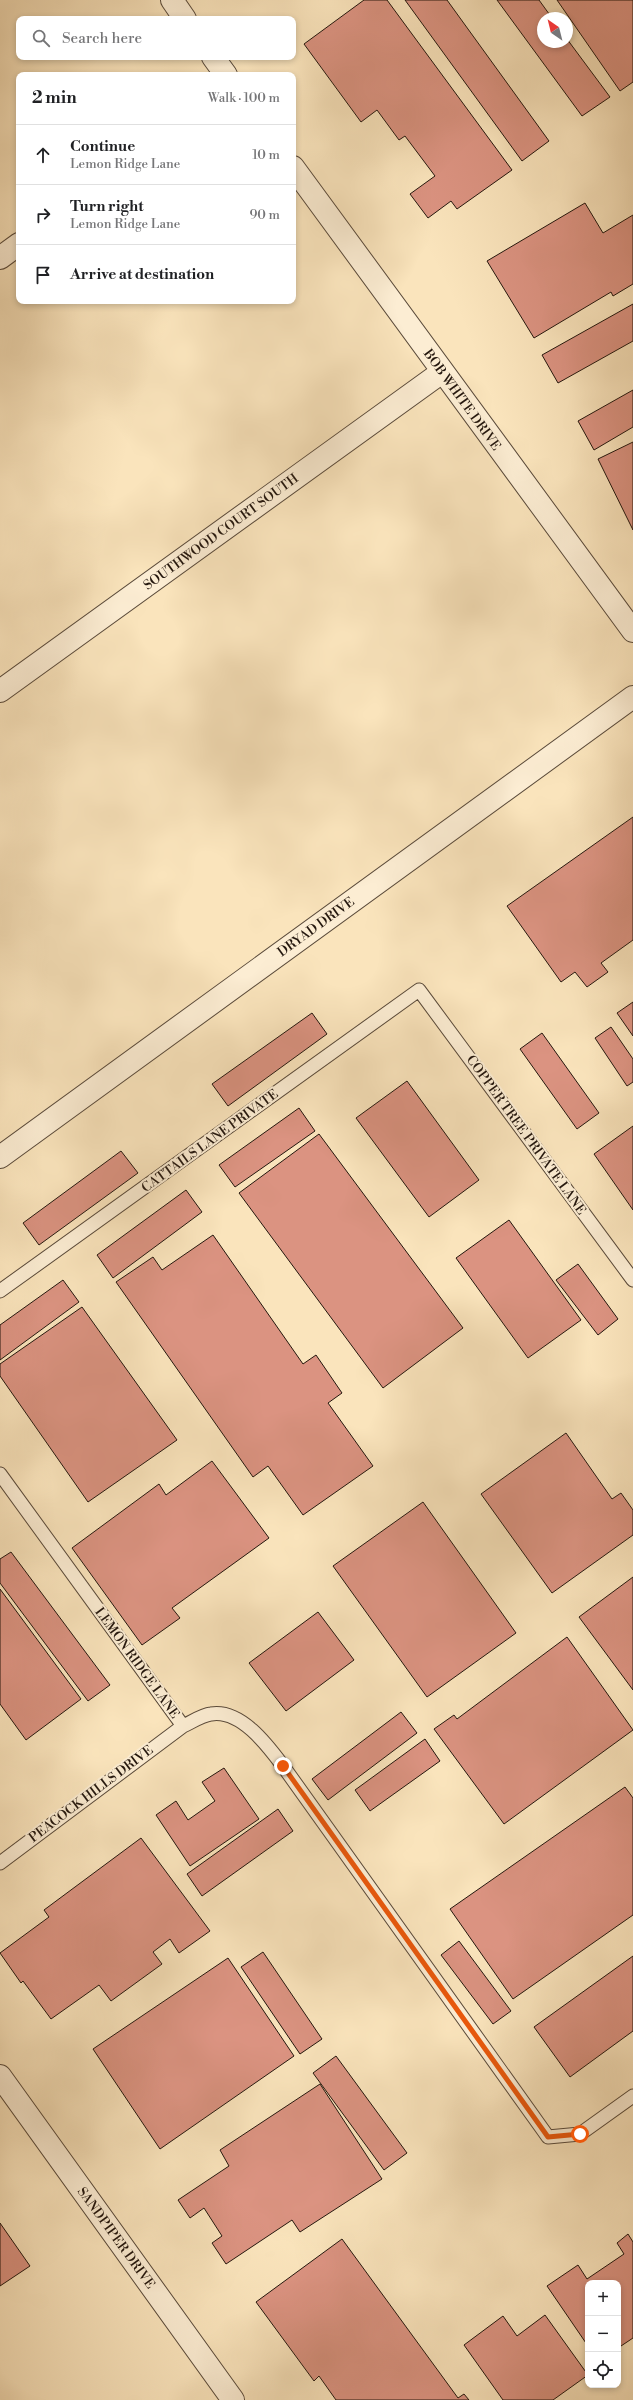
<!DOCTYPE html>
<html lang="en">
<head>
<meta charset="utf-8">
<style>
  body { margin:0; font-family:"Libre Bodoni",serif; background:#f6f6f6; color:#202124 }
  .controls { position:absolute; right:12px; bottom:12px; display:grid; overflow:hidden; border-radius:8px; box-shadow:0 2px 6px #0003 }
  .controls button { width:36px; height:36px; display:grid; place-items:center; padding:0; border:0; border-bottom:1px solid #e0e0e0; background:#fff; color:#202124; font:20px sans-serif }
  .compass { position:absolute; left:537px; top:12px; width:36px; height:36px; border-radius:50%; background:#fff; box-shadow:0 2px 6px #0003; rotate:325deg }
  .stop { position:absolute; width:12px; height:12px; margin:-9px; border:3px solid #ea580c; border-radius:50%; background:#fff }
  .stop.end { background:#ea580c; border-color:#fff; box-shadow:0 1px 4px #0008 }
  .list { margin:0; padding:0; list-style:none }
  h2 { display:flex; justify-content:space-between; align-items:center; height:52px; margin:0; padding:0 16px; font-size:17px }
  h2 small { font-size:13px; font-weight:400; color:#757577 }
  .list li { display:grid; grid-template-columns:26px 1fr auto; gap:12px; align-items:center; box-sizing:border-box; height:60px; padding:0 16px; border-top:1px solid #e0e0e0 }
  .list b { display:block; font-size:15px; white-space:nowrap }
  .list p { margin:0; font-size:13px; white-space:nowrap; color:#757577 }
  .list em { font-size:13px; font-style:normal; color:#757577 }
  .icon { flex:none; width:22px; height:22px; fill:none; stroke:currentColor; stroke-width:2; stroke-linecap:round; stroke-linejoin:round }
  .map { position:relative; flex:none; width:633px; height:2400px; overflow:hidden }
  .search { position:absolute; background:#fff; box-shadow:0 2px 6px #0003; left:16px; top:16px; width:280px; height:44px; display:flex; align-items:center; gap:10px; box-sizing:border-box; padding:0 14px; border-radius:8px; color:#757577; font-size:15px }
  .panel { position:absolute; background:#fff; box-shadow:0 2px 6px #0003; left:16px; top:72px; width:280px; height:232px; border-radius:8px }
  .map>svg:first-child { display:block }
  .building { fill:#db9381; stroke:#24170e }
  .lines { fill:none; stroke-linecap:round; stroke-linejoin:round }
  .service-casing { stroke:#5a4a3a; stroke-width:15 }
  .minor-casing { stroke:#5a4a3a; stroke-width:24 }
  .tertiary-casing { stroke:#5a4a3a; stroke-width:24 }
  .service { stroke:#fcedd3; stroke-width:13 }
  .minor { stroke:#fcedd3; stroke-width:22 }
  .tertiary { stroke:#fcedd3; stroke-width:22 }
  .route { stroke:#ea580c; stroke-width:5 }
  .labels { text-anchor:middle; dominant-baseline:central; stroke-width:4; stroke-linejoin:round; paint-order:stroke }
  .street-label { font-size:13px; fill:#24170e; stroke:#fcedd3 }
</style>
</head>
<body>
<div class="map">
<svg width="633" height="2400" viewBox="0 0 633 2400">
  <rect width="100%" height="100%" fill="#fae4bc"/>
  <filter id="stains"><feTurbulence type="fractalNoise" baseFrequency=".005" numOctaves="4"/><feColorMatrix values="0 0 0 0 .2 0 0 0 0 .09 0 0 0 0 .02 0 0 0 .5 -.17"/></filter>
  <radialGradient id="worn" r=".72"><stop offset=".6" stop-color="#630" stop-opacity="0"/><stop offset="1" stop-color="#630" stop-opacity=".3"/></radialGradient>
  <path class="building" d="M364,0h23l125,170 -55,39 -6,-8 -23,17 -18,-24 25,-18 -30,-40 -6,4 -22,-30 -16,12 -57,-78z
    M405,0h42l102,141 -27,20z
    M497,0h42l13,18h-9v24h24v-3l43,58 -28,19z
    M557,0h76v82l-13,9z
    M585,203l18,30 30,-18v69l-20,12 -2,-4 -77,46 -47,-77z
    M633,304v37l-75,42 -16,-28z
    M633,390v37l-39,23 -16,-29z
    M633,442v88l-35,-71z
    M633,817v123l-32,23 7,9 -21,15 -12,-15 -14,10 -54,-76z
    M633,1002v34l-16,-23z
    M312,1013l15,21 -99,72 -16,-22z
    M611,1027l22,32v23l-6,4 -32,-48z
    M542,1033l57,80 -22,16 -57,-80z
    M407,1081l72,99 -50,37 -73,-99z
    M299,1108l16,23 -80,56 -16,-22z
    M633,1126v84l-39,-56z
    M319,1134l144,194 -80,60 -144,-195z
    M121,1151l17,22 -99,72 -16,-22z
    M186,1190l16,22 -89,66 -16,-23z
    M509,1220l72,100 -53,38 -72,-100z
    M213,1235l90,129 13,-9 26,38 -14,10 45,63 -70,49 -35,-49 -15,11 -137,-195 37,-25 9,13z
    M578,1264l40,55 -20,16 -42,-55z
    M63,1280l16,22 -79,58v-35z
    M82,1307l95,133 -89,62 -88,-126v-12z
    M566,1433l46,66 9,-6 12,17v25l-81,58 -71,-99z
    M212,1461l57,77 -97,70 8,10 -38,27 -70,-97 87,-64 7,11z
    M423,1502l93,131 -89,64 -94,-131z
    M11,1552l99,133 -22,16 -88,-118v-24z
    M633,1577v113l-54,-73z
    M0,1589l81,110 -55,41 -26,-36z
    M318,1612l36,48 -68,51 -37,-48z
    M567,1637l66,93 -129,94 -70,-95 20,-14 3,4z
    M401,1712l16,21 -89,67 -16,-21z
    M425,1739l15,22 -70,50 -15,-21z
    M224,1768l35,51 -69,47 -34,-51 20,-14 12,19 27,-19 -13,-19z
    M625,1787l8,11v117l-120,84 -63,-90z
    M278,1809l15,22 -91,65 -15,-22z
    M141,1838l69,93 -31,22 -9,-14 -17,13 9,12 -51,37 -12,-16 -48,34 -28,-38 -2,2 -21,-30 49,-36 -5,-7z
    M459,1941l52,70 -18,13 -52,-69z
    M263,1952l59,87 -22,15 -59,-87z
    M633,1956v75l-63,46 -36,-50z
    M228,1958l66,98 -134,93 -67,-100z
    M336,2056l71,97 -23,17 -71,-97z
    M320,2084l62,95 -82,53 -8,-12 -66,44 -14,-21 10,-7 -18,-28 -14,10 -12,-18 51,-34 -9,-16z
    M0,2223l30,43 -30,20z
    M628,2234l5,8v96l-15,10v-65h-30v63l-41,-60 31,-21 9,14 37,-25 -7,-11z
    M342,2239l116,159 6,-4 5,6h-133l-17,-24 -5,5 -58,-79z
    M545,2315l43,60 -35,25h-50l-39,-55 39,-29 14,20z"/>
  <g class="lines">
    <defs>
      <path id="service" d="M0,1291l419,-301 214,290
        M0,1474l183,252
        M0,1863l183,-137c9,-4 19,-11 28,-12 30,-5 57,32 72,52l265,371 32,-3 53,-38"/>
      <path id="minor" d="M0,258l19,-14
        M0,691l442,-319
        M0,1157l633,-460
        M0,2076l233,324"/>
      <path id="tertiary" d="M172,0l13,19
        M213,57l13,18
        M293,167l340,464"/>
    </defs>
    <use href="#service" class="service-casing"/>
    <use href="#minor" class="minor-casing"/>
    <use href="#tertiary" class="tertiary-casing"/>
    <use href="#service" class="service"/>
    <use href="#minor" class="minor"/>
    <use href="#tertiary" class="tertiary"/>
  </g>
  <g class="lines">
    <path class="route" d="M283,1766l265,371 32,-3"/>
  </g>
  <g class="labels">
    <g class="street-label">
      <text transform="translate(462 400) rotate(54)">BOB WHITE DRIVE</text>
      <text transform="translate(221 532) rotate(-36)">SOUTHWOOD COURT SOUTH</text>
      <text transform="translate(316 927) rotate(-36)">DRYAD DRIVE</text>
      <text transform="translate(526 1135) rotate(54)">COPPER TREE PRIVATE LANE</text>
      <text transform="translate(210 1141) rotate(-36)">CATTAILS LANE PRIVATE</text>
      <text transform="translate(137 1663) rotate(54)">LEMON RIDGE LANE</text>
      <text transform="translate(91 1794) rotate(-37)">PEACOCK HILLS DRIVE</text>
      <text transform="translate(116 2238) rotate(54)">SANDPIPER DRIVE</text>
    </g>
  </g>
  <rect width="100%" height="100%" filter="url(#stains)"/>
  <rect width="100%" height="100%" fill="url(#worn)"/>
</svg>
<div class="controls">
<button>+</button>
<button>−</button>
<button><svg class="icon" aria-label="locate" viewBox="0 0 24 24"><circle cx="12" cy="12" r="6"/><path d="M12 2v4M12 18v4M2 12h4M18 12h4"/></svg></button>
</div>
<svg class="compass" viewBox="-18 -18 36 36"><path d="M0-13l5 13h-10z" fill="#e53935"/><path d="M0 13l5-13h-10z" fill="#757577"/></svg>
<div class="stop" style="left:580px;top:2134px"></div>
<div class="stop end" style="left:283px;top:1766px"></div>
<div class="search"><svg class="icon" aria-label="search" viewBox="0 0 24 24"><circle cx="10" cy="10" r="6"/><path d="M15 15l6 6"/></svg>Search here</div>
<section class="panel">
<h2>2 min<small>Walk · 100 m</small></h2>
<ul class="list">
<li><svg class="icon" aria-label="ahead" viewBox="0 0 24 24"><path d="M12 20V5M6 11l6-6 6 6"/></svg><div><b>Continue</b><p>Lemon Ridge Lane</p></div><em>10 m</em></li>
<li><svg class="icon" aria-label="right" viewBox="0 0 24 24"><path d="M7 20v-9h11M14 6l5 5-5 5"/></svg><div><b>Turn right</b><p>Lemon Ridge Lane</p></div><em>90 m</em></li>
<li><svg class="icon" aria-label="arrive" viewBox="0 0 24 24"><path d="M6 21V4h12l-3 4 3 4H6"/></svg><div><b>Arrive at destination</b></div></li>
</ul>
</section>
</div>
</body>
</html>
